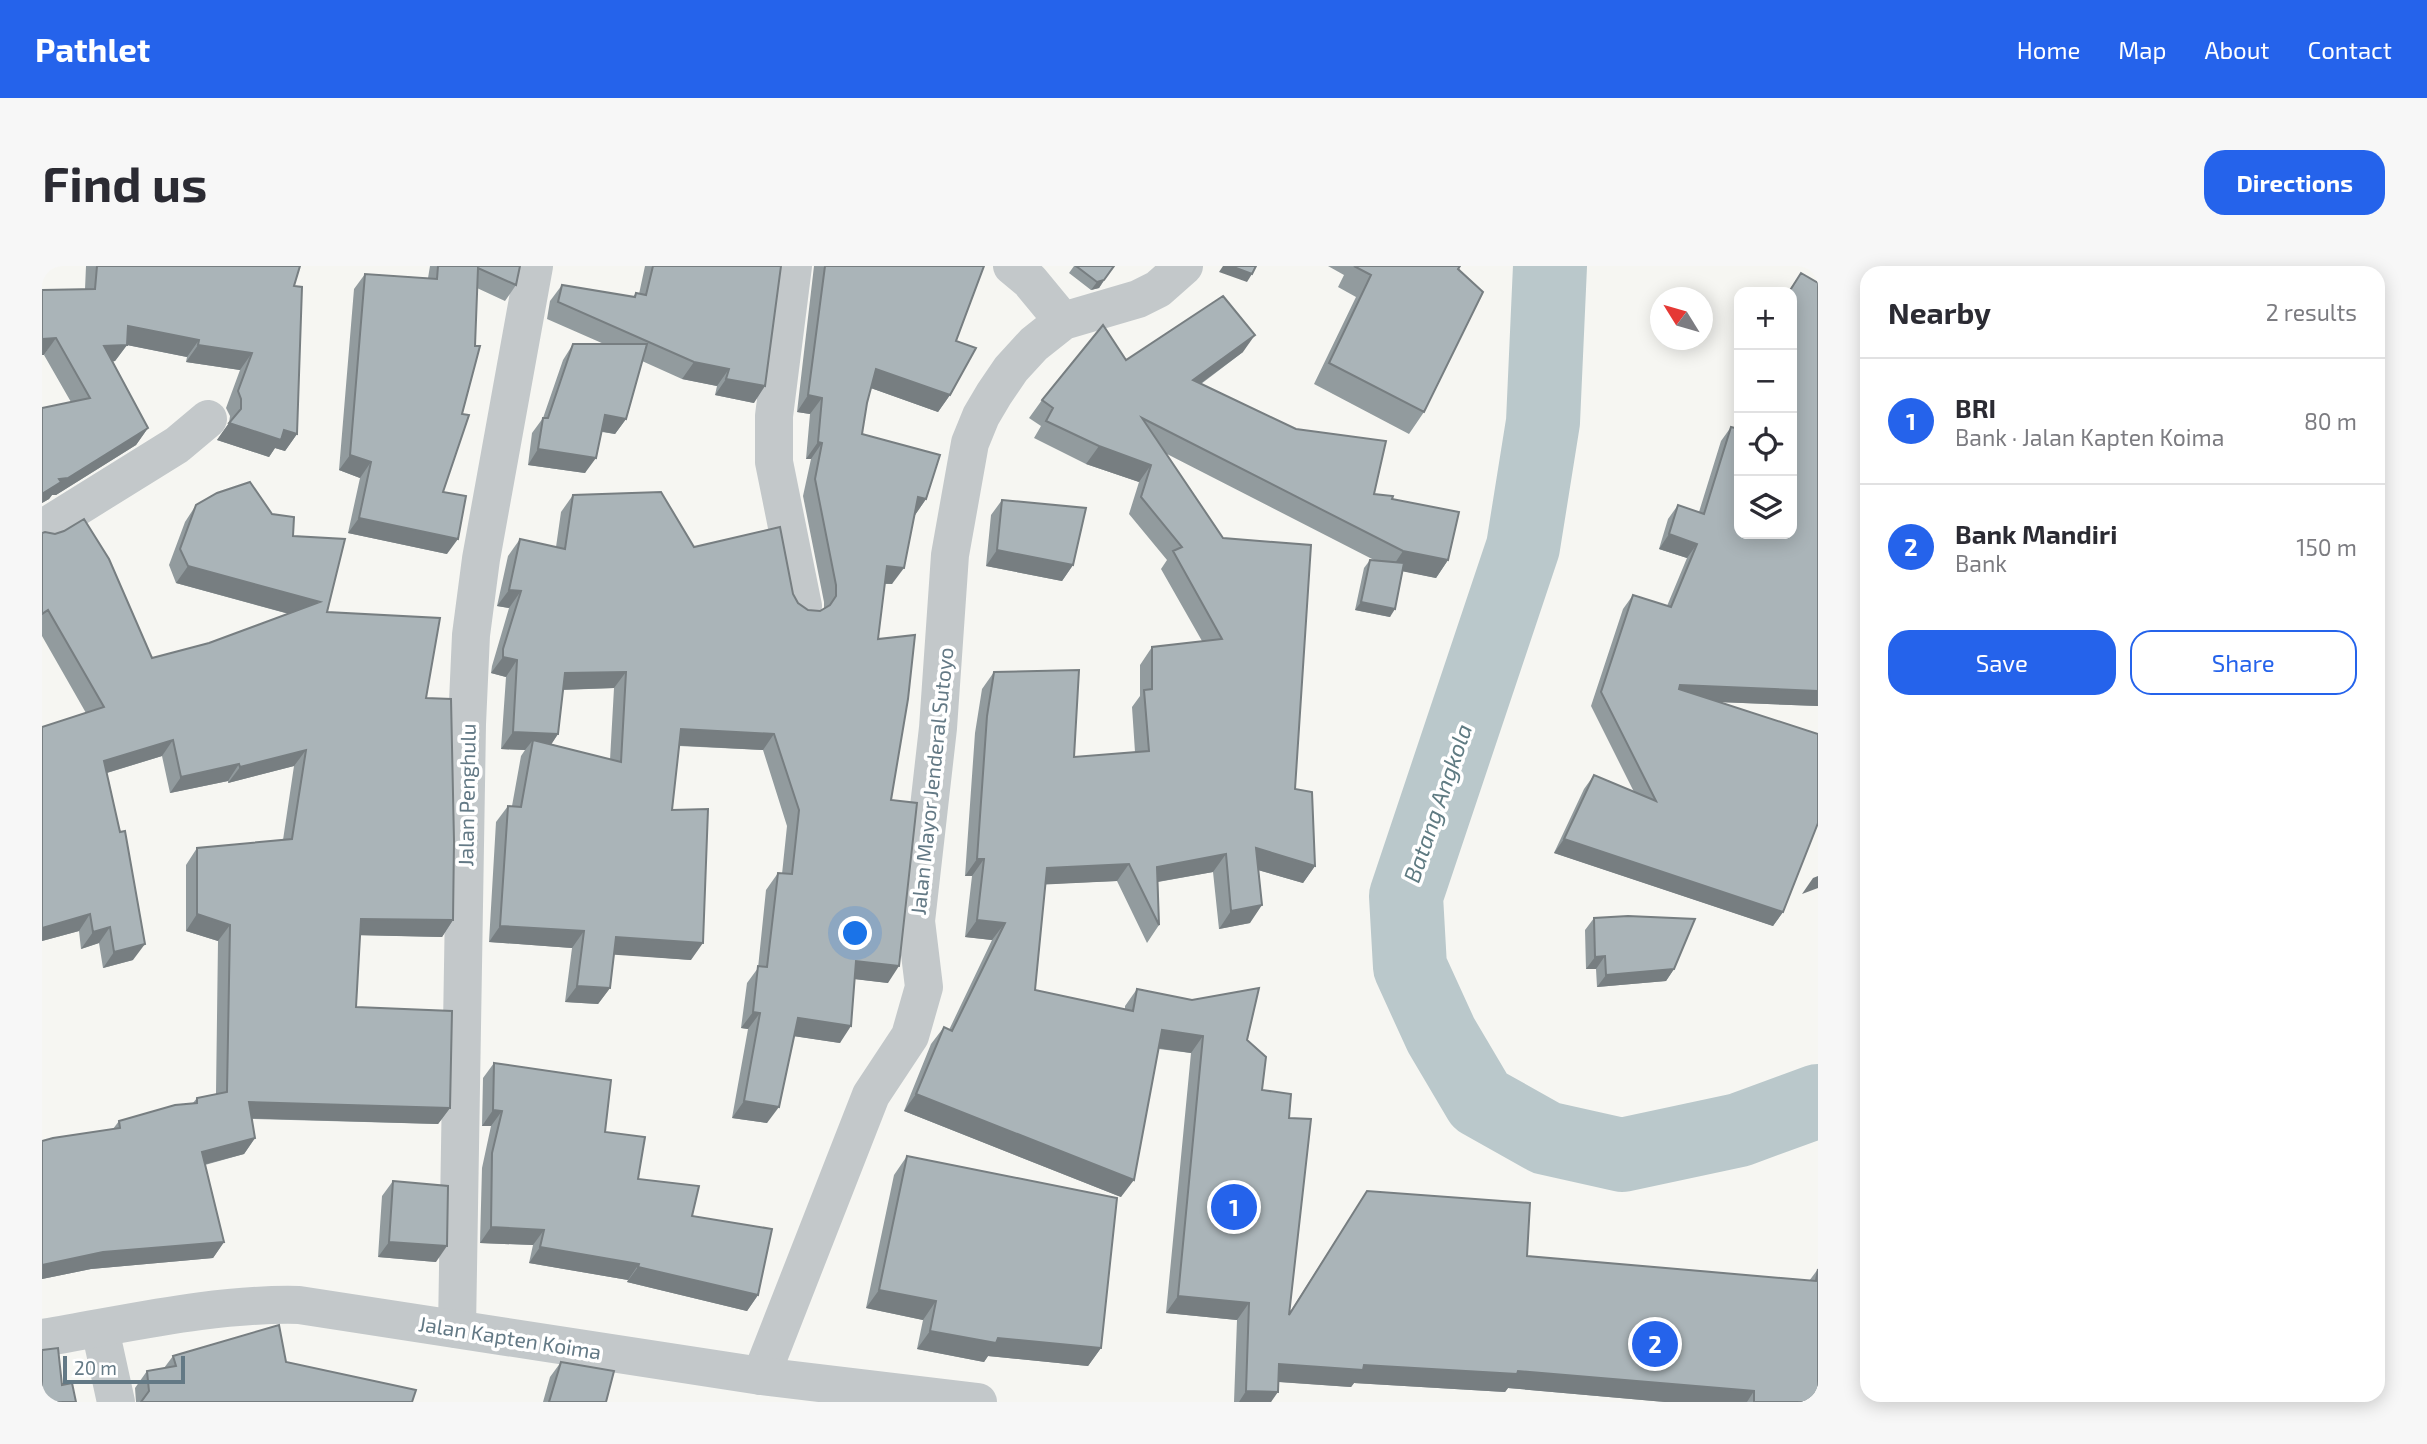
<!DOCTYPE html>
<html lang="en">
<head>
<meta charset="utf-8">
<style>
  body { margin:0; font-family:"Exo 2",sans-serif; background:#f7f7f7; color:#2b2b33 }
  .controls { position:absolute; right:21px; top:21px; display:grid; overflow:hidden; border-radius:14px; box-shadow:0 4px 18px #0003 }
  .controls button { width:63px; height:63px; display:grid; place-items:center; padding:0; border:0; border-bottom:2px solid #e1e1e2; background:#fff; color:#2b2b33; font:35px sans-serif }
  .compass { position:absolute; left:1608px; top:21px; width:63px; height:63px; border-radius:50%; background:#fff; box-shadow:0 4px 18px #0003; rotate:307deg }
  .scale { position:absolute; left:21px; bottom:18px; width:122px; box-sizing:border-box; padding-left:7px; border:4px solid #637985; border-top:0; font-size:19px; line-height:24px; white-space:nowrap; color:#637985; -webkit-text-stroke:5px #fff; paint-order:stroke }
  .you { position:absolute; left:814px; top:668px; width:24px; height:24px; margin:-18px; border:5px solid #fff; border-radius:50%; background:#1a73e8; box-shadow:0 0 0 10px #1a73e833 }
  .badge { display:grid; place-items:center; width:46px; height:46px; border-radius:50%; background:#2563eb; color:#fff; font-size:23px; font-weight:700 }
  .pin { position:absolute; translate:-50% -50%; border:4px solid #fff; box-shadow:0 2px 7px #0006 }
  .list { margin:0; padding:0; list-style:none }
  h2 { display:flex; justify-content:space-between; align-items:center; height:91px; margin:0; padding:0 28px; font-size:30px }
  h2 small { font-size:23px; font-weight:400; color:#7c7c81 }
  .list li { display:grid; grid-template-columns:46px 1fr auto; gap:21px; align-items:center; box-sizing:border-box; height:126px; padding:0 28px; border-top:2px solid #e1e1e2 }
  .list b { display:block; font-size:26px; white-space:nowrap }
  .list p { margin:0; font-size:23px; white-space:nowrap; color:#7c7c81 }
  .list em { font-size:23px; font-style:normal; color:#7c7c81 }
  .actions { display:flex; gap:14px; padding:21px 28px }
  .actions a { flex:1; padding:16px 0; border:2px solid #2563eb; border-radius:21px; text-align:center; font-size:24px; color:#2563eb }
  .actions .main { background:#2563eb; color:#fff }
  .icon { flex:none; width:38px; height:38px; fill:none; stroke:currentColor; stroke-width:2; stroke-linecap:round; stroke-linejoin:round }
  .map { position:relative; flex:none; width:1776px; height:1136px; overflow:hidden; border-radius:21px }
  header { display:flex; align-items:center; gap:42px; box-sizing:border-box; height:98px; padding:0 35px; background:#2563eb; color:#fff }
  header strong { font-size:33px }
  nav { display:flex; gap:38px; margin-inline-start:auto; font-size:24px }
  .intro { display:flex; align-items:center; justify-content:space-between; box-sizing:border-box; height:168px; padding:0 42px }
  h1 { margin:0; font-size:49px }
  .button { padding:18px 32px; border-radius:21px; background:#2563eb; color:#fff; font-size:24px; font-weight:700 }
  main { display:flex; gap:42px; padding:0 42px }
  aside { flex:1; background:#fff; border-radius:21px; box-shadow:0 4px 18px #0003 }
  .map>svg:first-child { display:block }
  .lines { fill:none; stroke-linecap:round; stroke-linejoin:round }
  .river { stroke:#bac8cb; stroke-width:74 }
  .minor { stroke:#c3c8ca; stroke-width:38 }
  .tertiary { stroke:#c3c8ca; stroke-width:38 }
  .wall { fill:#929b9e; fill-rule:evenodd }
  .shaded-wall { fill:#777e81 }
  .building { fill:#aab4b8; stroke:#777e81; stroke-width:2 }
  .labels { text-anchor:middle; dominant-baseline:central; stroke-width:7; stroke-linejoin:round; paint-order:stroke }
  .street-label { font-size:21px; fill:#637985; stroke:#fff }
  .water-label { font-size:23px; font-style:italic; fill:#5f7b82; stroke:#fff }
</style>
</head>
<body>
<header>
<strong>Pathlet</strong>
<nav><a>Home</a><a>Map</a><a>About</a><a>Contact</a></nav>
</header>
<div class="intro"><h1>Find us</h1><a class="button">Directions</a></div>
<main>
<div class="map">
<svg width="1776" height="1136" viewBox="0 0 1776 1136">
  <rect width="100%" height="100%" fill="#f6f6f2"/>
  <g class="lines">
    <path class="river" d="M1508,0l-7,156 -20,125 -117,349 4,71 31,68 39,66 66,37 76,17 117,-25 79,-29"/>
    <path class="minor" d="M751,0l-19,150v46l29,144
      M970,0l18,15 33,40
      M0,263l135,-84 31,-26
      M58,1063l16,73
      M415,1063l10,-605 4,-89 10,-76 53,-293
      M719,1110l110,-281 39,-59 14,-49 -8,-66 22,-193 12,-173 20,-112 11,-27 13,-22 17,-25 23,-25 29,-23 75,-22 20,-10 26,-23"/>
    <path class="tertiary" d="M0,1072c85,-14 171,-35 257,-33l462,71 217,26"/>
  </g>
  <path class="wall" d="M44,0h214l-6,20 3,148 -12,17 -10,-3 -6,9 -52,-17 12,-17 1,-7 -4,-8 14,-38 -54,-8 1,-5 -60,-12 -12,16 -3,1 36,66 -12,17 -80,50h-4l-3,4 -7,4v-95l29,-6 -27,-47 41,-66z
    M388,0h90l-4,19 -11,16 -28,-13 -15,126 -19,78 4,62 -99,-21 12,-55 -21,-8 15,-181 11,-15 63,4z
    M603,0h136l-27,137 -39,-8 2,-9 -35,-7 -40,-18 -16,58 -11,15 -13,-2 -17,41 -57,-8 4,-32 11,-15 20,-58 10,-16h31l-57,-25 3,-18 12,-16 71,12 3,-4 3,1z
    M772,0h170l-28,75 -6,54 -12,17 -67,-24 -4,15 -5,31 64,65 -11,16 -23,69h-7l-7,55 13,161 -3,183 -33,-4 -15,64 -46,-7 -27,87 -35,-5 16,-89 -7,-1 6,-45 11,-15 8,-78 12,-17 4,1 5,-48 -24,-76 -84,-4 -7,64 19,150 -77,-6 -4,34 -12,16 -33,-2 7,-54 -83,-6 7,-120 12,-16h4l9,-50 4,-6 -24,-1 5,-72 -15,-4 1,-7 17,-58 -12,-2 11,-50 12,-17 36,8 5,-35 12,-17 121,52 99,47 5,9 10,7 12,1 4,-3v-6l-21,-106 8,-37h-5l4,-45 -13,-2zM572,422l-4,72 -59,-16 7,-10 5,-44z
    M1032,0h40l-15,22 -8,2 -22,-17z
    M1286,0h132l-36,146 -15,22 -95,-50 42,-87 -18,-10 6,-12z
    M1759,7l17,10v423l-101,-4 66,210 -10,14 -219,-73 30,-64 10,-14 40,17 -43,-86 32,-97 10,-14 34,11 20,-48 -28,-9 9,-30 10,-14 21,7 22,-71 10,-14 61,107v-242h-4z
    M1201,86l-42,32 173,110 18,5 56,61 -12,18 -33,-7 -13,46 -35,-7 9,-42 6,-8h4l-207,-106 128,335 20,77 -12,17 -45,-13 -8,53 -31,6 -6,-57 -55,10 1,43 -12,18 -30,-62 -72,3 -10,106 90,19v-3l12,-17 110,51 15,50 27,28 1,194 77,-121 160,65 282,25 9,-12v133h-153l-157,-14 -3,4 -151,-9 -3,4 -73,-5 -7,20h-37l3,-82 -71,-7 25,-260 -32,-4 -38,148 -217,-86 27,-67 13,-17 5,3 43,-90 -27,-3 7,-61h-7l10,-143 7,-44 12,-17 80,85 61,-5 -3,-45 8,-11v-31l12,-18 50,-6 -41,-72 6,-9 -38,-46 10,-32 -53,-18 -52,-26 7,-12 -12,-8 13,-18 84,-40z
    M960,234l71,65 -11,16 -76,-15 5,-51z
    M154,239l76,9 21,22 34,76 99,86 27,222 -11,17 -82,-2 -4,72 94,101 -12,16 -186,-5 3,19 -11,16 -39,11 19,77 -11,16 -122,11 -49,10v-138l71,-12 6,-8 74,-18 4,-5 19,-4 2,-153 -32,-10v-66l11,-17 86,-8 11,-74 -66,17v-2l-58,12 -8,-37 -55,17 26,187 -30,8 -4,-25 -18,6 -2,-18 -37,10v-214l44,-14 -44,-77v-103l110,125 57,-15 80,-29 -113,-31 -7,-18 16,-43z
    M1552,652l80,51 -8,12 -69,6 -1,-18h-10l-1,-39z
    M452,797l111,69 33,47 54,37 66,79 -11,16 -120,-29 1,-2 -99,-17 4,-18 -53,-2 2,-75 9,-42h-9l1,-48z
    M865,890l194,192 -13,18 -100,-10 -4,6 -67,-13 6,-29 -57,-12 28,-133z
    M351,915l43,81 -58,-5 4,-61z
    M131,1090l113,6 126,40h-276l-1,-14 12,-17 17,-3z
    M519,1096l45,40h-63l7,-25z"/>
  <path class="shaded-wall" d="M1181,0h8l21,8 -5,8 -28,-10z
    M1062,14l-5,8 -8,2 6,-8z
    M86,60l71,14 -12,17 -60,-12 -12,16 -23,2 12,-17z
    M1213,69l-12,17 -62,46 12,-18z
    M14,72l-12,17h-2v-16z
    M156,79l54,8 -12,17 -54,-8z
    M652,96l35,7 -12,17 -35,-7z
    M834,103l74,26 -12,17 -73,-26z
    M684,113l39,7 -11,17 -39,-8z
    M766,129l14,3 -12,16 -13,-2z
    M563,149l21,4 -11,15 -21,-4z
    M187,157l55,7 13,4 -12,17 -10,-3 -6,9 -52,-17z
    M106,162l-12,17 -80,50h-4l-3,4 -7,4v-9l17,-15z
    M776,176l4,1 -11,16h-5z
    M1057,180l52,19 -12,17 -53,-18z
    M496,183l58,9 -11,15 -57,-8z
    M308,189l21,7 -11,16 -21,-8z
    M876,231l8,2 -11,16z
    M317,252l99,21 -11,15 -99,-21z
    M1627,268l28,10 -10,14 -28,-9z
    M955,284l76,15 -11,16 -76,-15z
    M1361,285l45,9 -12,18 -45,-9z
    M146,300l132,36 -12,17 -132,-36z
    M845,300l17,2 -12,16 -17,-1z
    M467,324l12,1 -12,17 -12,-2z
    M1319,336l34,7 -5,8 -35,-7z
    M461,391l14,3 -11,17 -15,-4z
    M584,406l-12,16 -61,2 12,-17z
    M1638,419l138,6v15l-148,-6z
    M639,463l93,5 -11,16 -94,-5z
    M471,466l45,2 -11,17 -14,-11 -8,10 -24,-1z
    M131,474l-11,16 -69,21 11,-16z
    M264,484l-12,16 -66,17 12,-16z
    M197,498l-11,17 -58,12 11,-16z
    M1522,573l219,73 -10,14 -219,-73z
    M1214,582l59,18 -12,17 -59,-17z
    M1184,588l-13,18 -68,12 12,-17z
    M935,593h7l-12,17h-7z
    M1087,598l-12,17 -82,4 12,-17z
    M1776,610v12l-16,6 11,-16z
    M1220,639l-12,18 -31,6 12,-18z
    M48,648l-11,17 -37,10v-13z
    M155,648l33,11 -12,16 -32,-10z
    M319,653l92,1 -11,17 -92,-2z
    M935,654l28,3 -13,17 -27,-3z
    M458,660l84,5 -12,17 -83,-6z
    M68,661l-11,16 -18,6 12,-17z
    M574,671l87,6 -12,17 -87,-6z
    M103,678l-12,16 -30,8 11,-16z
    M1563,690l-9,13h-10l9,-12z
    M814,695l43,5 -11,17 -43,-5z
    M1632,703l-8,12 -69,6 9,-12z
    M535,720l33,2 -12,16 -33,-2z
    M711,746l7,1 -12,16 -7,-1z
    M756,752l53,8 -11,17 -54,-8z
    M1120,764l41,6 -12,17 -41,-6z
    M874,828l218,86 -13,17 -217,-86z
    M702,835l35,6 -12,16 -35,-5z
    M207,836l201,6 -12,16 -201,-6z
    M451,844l9,1 -11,15h-9z
    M213,872l-11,16 -53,14 11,-16z
    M449,961l53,3 -11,15 -53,-2z
    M182,976l-11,16 -122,11 -49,10v-14l61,-13z
    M347,976l58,4 -11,16 -58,-5z
    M498,981l99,17 -11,16 -99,-17z
    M596,1001l120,28 -11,16 -120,-29z
    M837,1024l57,11 -13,19 -57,-12z
    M1136,1030l71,7 -12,17 -71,-7z
    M888,1065l171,17 -13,18 -100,-10 -4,6 -67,-13z
    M1237,1098l85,1 154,6 236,20 -7,11h-82l-157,-14 -3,4 -151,-9 -3,4 -84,-6z
    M1204,1125l32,1 -7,10h-32z"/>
  <path class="building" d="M55,0h203l-6,20 8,1 -5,147 -13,-4 -3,10 -52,-17 12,-14v-10l-3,-8 14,-38 -54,-8 1,-5 -71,-14 -1,19 -23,1 44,82 -80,50 -9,1 2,3 -19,12v-86l48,-10 -34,-60 -14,1v-49l53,-1z
    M396,0h82l-4,19 -38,-17 -3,78h5l-18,68 7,1 -26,77 23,4 -8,43 -99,-21 12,-56 -21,-7 15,-181 72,5z
    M611,0h128l-16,120 -39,-7 3,-10 -35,-7 -136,-60 4,-17 73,12 1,-4 10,2z
    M783,0h159l-28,75 20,7 -26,47 -74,-26 -9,34 -5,31 78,21 -14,44 -8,-2 -14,71 -17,-2 -9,73 37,-4 -7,64 -17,101 26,3 -18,163 -43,-5 -5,65 -53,-8 -19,89 -35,-6 16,-88 -7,-1 5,-46 9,1 11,-94 14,1 7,-64 -25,-76 -93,-5 -9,81 36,-1 -5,134 -87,-6 -6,51 -33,-2 7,-55 -84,-5 8,-120 13,1 12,-67 88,22 5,-90 -61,1 -7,61 -45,-2 4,-72 -14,-3v-8l18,-58 -12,-1 11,-51 45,10 8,-54 88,-3 33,55 86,-20 13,67 5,9 10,7 12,1 10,-6 6,-9v-11l-21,-106 7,-36 -4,-1 4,-44 -14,-3z
    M1034,0h38l-10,14 -7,2z
    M1189,0h25l-4,8z
    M1312,0h106l-2,3 25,23 -59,120 -95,-49 42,-88z
    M1759,7l17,10v408l-138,-6 -1,4 139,45v89l-35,89 -219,-73 30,-64 62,26 -55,-109 32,-97 38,12 26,-63 -28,-10 9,-29 26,9 27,-87 8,2v105h53v-242h-3z
    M1181,30l32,39 -62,45 103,49 90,12 -12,53 19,2 -1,3 67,13 -11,48 -45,-9 -261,-133 81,120 88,7 -16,244 17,3 3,74 -59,-18 6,57 -31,6 -5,-57 -69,13 2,58 -30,-61 -82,4 -12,122 98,21 4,-22 55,11 67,-12 -12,52 19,17 -4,33 29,4 -2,24 22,1 -22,196 78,-124 163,12 -3,53 289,25 2,-12v133h-64v-11l-236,-20 -1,3 -153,-9 -1,5 -84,-6 -1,28 -32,-1 3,-88 -71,-7 25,-260 -41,-6 -28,150 -218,-86 28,-67 8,4 53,-108 -28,-3 7,-61h-7l10,-143 7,-44 85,-2 -5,87 75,-6 -5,-61 8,-1v-42l70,-8 -49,-88 9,-4 -41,-50 10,-32 -52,-19 -53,-25 7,-13 -11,-8 61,-75 23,35z
    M531,78h74l-21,75 -21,-4 -9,43 -58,-9 5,-31h5z
    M208,216l22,32 22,3 -1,19 52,3 -18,73 113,6 -14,80 25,1 3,142 -1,79 -92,-1 -5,88 96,4 -2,97 -201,-6 6,36 -53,14 22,90 -121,10 -61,13v-124l11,-3 67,-10 -1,-7 56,-16 22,-2v-5l30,-6 3,-167 -33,-11v-66l95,-9 14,-89 -66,17 -1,-3 -58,13 -8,-37 -69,21 16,71 5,-1 20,113 -31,8 -4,-25 -17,5 -3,-18 -48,14v-201l62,-20 -56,-97 -6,4v-81l3,-1 10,2 9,-3 20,-12 25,40 43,99 57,-15 111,-41 -132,-36 -8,-17 16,-44 21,-12z
    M960,234l84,8 -13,57 -76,-15z
    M1328,294l34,3 -9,46 -34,-7z
    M1586,650l67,3 -21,50 -68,6 -1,-19 -10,1 -1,-39z
    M452,797l117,17 -6,52 40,5 -7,42 61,7 -7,30 80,13 -14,66 -120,-28 1,-3 -99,-17 4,-17 -53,-3 1,-74 10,-42 -9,-1z
    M865,890l210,42 -16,150 -103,-10 -2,5 -66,-12 6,-30 -57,-11z
    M351,915l55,5 -1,60 -58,-4z
    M237,1059l7,37 130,28 -4,12h-271l8,-11 -2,-20 29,-5 -3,-10z
    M16,1082l4,37 10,-2 4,19h-34v-52z
    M519,1096l53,9 -8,31h-57z"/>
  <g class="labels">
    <g class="street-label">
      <text transform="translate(889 515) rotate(-84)">Jalan Mayor Jenderal Sutoyo</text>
      <text transform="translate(424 529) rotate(-89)">Jalan Penghulu</text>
      <text transform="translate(468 1071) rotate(9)">Jalan Kapten Koima</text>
    </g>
    <g class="water-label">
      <text transform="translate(1395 537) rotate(-71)">Batang Angkola</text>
    </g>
  </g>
</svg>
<div class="controls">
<button>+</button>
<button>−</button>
<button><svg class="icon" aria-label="locate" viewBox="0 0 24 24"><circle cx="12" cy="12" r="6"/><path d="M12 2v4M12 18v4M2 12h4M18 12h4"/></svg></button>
<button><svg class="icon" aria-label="layers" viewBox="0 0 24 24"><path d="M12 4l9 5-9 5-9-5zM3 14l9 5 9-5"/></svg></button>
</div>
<svg class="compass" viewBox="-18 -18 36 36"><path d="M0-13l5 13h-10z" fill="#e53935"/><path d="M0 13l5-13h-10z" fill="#7c7c81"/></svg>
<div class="scale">20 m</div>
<div class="you"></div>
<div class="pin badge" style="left:1192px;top:941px">1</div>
<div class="pin badge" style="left:1613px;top:1078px">2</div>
</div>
<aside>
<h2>Nearby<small>2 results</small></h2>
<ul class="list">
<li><span class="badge">1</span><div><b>BRI</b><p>Bank · Jalan Kapten Koima</p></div><em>80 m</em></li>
<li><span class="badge">2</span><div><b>Bank Mandiri</b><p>Bank</p></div><em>150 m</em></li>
</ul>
<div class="actions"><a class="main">Save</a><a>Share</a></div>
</aside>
</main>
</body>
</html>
